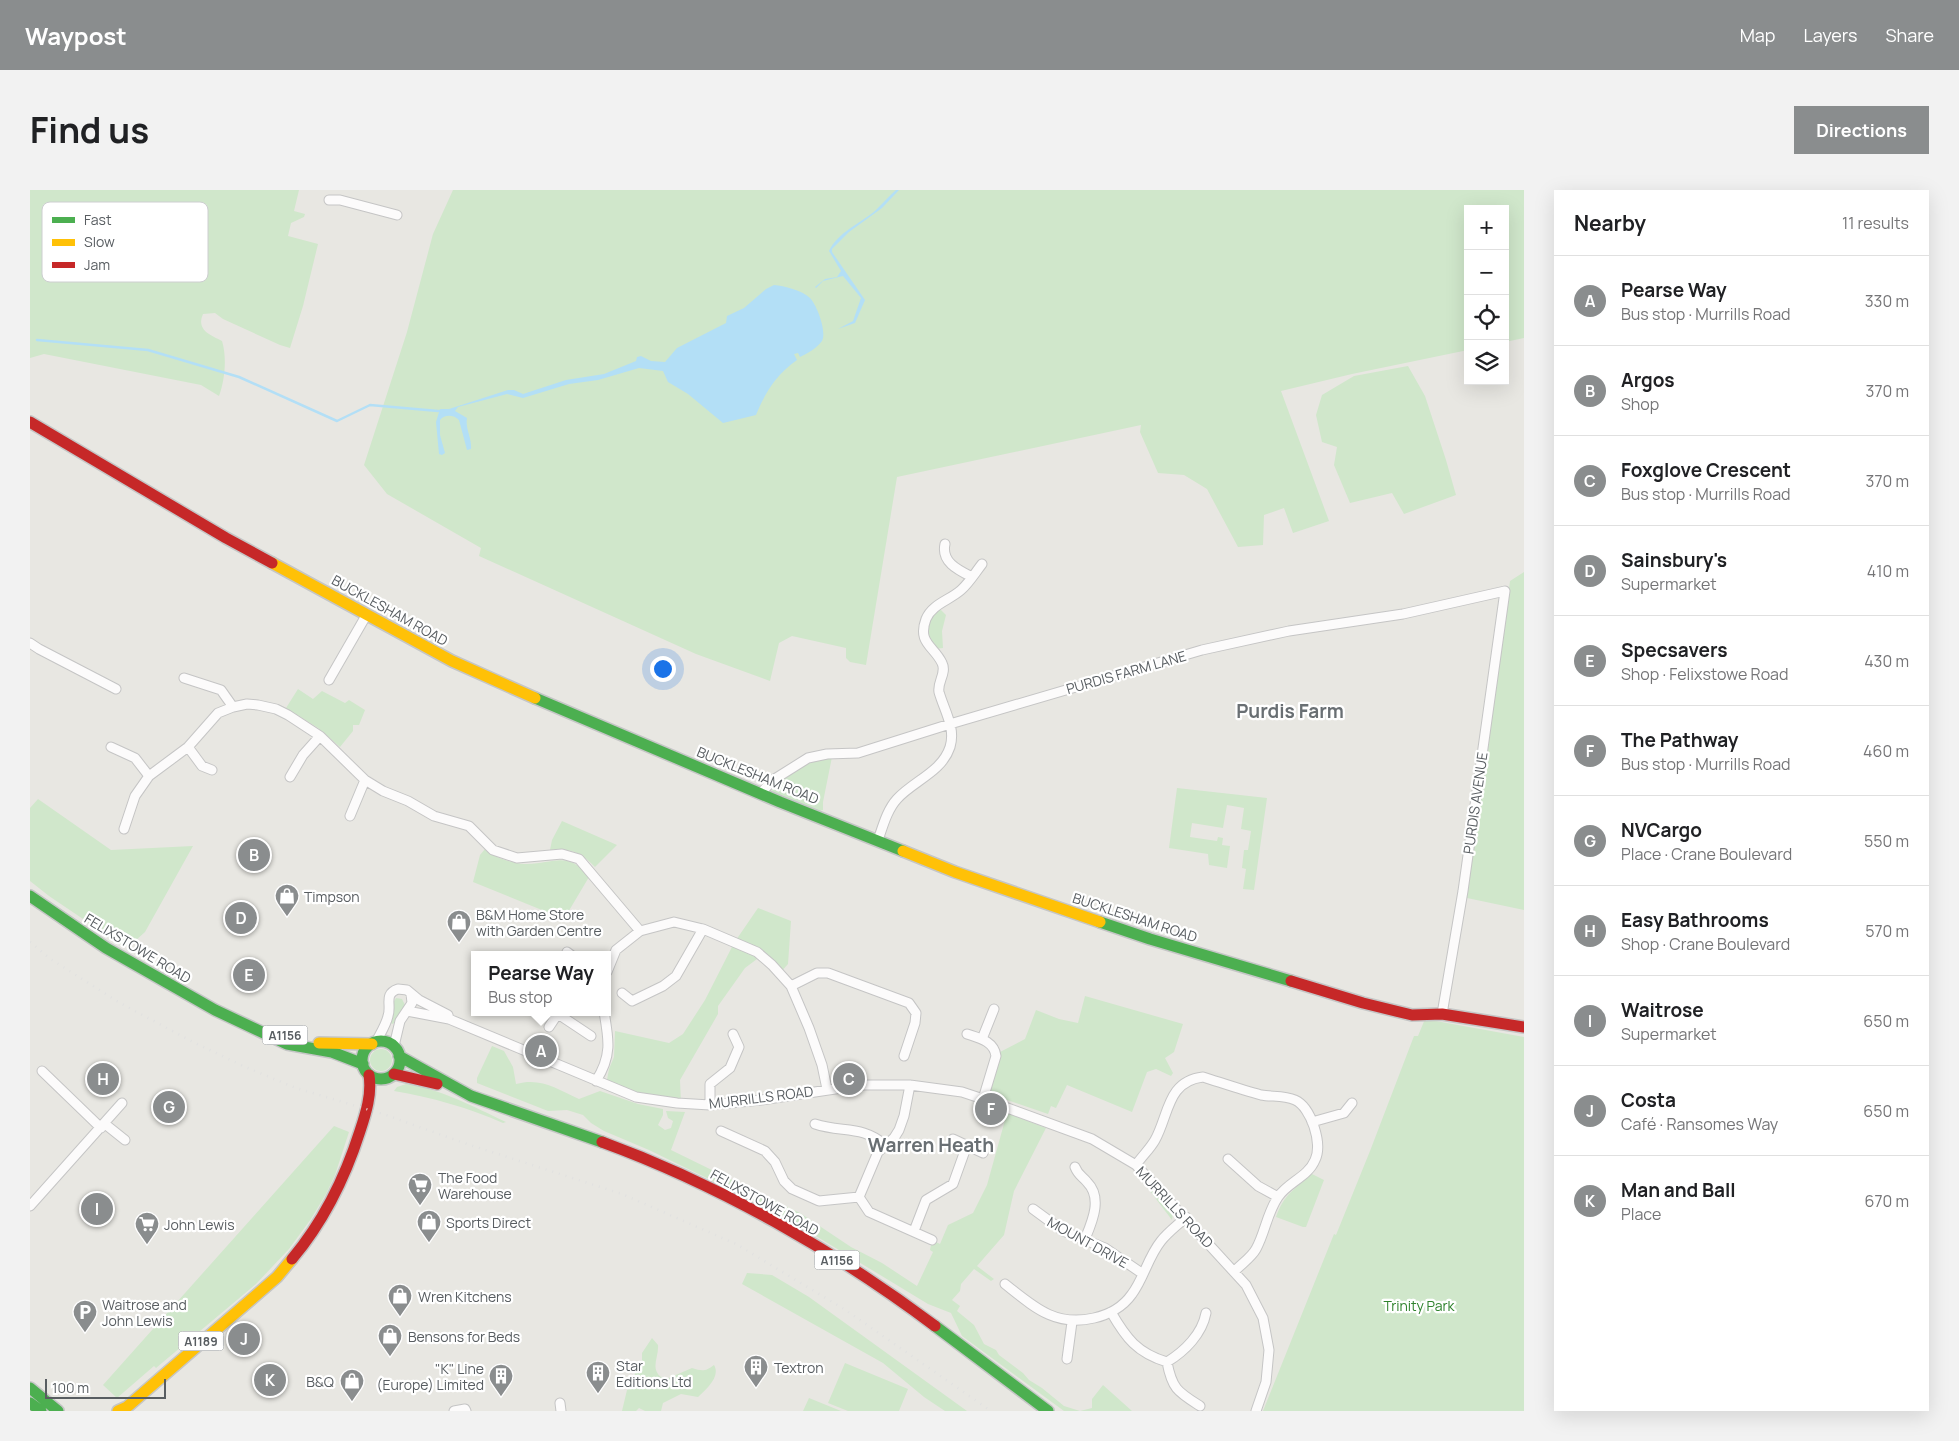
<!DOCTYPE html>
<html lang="en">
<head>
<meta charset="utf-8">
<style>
  body { margin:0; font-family:Manrope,sans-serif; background:#f2f2f2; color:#202124 }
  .controls { position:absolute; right:15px; top:15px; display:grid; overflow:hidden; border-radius:0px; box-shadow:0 5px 20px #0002 }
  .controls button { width:45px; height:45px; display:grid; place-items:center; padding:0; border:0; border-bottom:1px solid #e0e0e0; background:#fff; color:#202124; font:25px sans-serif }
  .scale { position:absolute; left:15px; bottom:12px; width:121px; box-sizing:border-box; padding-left:5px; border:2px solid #585d61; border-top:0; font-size:14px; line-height:18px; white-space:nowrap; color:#585d61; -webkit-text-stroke:4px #fff; paint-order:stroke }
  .you { position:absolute; left:632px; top:478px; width:18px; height:18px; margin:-12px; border:4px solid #fff; border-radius:50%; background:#1a73e8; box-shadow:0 0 0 8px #1a73e833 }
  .badge { display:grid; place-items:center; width:32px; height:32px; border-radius:50%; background:#8a8d8e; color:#fff; font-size:16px; font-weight:700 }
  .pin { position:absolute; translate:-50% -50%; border:2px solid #fff; box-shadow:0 1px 5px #0006 }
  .popup { position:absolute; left:441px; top:761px; width:140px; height:65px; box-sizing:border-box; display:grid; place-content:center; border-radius:0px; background:#fff; filter:drop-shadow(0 1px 4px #0005); font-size:16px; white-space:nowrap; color:#757577 }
  .popup b { font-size:19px; color:#202124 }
  .popup::after { content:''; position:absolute; left:50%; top:100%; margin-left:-10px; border:10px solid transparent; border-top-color:#fff }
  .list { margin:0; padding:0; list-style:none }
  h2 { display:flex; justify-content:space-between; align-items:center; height:65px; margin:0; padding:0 20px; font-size:21px }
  h2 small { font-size:16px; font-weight:400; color:#757577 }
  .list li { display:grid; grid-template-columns:32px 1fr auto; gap:15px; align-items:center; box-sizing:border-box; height:90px; padding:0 20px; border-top:1px solid #e0e0e0 }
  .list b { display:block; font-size:19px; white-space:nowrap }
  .list p { margin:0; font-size:16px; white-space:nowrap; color:#757577 }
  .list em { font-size:16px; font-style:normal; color:#757577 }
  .icon { flex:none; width:28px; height:28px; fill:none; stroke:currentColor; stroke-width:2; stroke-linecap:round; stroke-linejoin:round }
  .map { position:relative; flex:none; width:1494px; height:1221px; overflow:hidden; border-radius:0px }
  header { display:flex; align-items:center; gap:30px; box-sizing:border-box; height:70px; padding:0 25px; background:#8a8d8e; color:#fff }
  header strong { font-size:24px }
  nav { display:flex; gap:28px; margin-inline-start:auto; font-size:18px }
  .intro { display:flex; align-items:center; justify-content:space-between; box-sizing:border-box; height:120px; padding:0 30px }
  h1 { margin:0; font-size:35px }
  .button { padding:12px 22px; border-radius:0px; background:#8a8d8e; color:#fff; font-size:18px; font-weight:700 }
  main { display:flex; gap:30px; padding:0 30px }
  aside { flex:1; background:#fff; border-radius:0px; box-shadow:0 5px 20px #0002 }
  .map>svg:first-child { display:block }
  .green { fill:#d0e7cb }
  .water { fill:#b3dff6 }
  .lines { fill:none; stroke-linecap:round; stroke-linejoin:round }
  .stream { stroke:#b3dff6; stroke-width:2.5 }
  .street-casing { stroke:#c5c5c5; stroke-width:11 }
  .fast-casing { stroke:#c5c6c6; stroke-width:14 }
  .slow-casing { stroke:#c5c6c6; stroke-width:14 }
  .jam-casing { stroke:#c5c6c6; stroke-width:14 }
  .street { stroke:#fcfbfb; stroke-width:9 }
  .fast { stroke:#4caf50; stroke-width:11 }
  .slow { stroke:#ffc107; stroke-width:11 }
  .jam { stroke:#c62828; stroke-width:11 }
  .rail { stroke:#e1e1e0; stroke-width:2.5; stroke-dasharray:1 6; stroke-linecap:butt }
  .labels { text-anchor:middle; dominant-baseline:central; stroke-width:4.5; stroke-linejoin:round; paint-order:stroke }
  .shield { fill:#fff; stroke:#8a8e90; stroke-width:1 }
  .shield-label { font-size:12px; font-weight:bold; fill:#585d61 }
  .street-label { font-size:14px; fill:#585d61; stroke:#fff }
  .poi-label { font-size:14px; fill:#585d61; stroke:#fff; text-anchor:start }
  .park-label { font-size:14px; fill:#30832e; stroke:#fff }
  .district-label { font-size:19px; font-weight:bold; fill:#696f73; stroke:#fff }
  .key { fill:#fff; stroke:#cdced0; stroke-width:1 }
  .key-label { font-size:14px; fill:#585d61 }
</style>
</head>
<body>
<header>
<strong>Waypost</strong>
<nav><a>Map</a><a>Layers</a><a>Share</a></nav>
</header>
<div class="intro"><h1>Find us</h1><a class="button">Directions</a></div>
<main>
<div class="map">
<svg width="1494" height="1221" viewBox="0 0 1494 1221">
  <rect width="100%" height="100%" fill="#e8e7e2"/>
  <path class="green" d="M0,0h269l-5,21 11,3 -1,3 -13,6 -3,13 30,8 -15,62 -13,42 -10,-3 -57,-26 -8,-6 -12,1c-7,16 7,21 19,27 5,16 3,39 -3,55l-18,-11 -157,-31 -14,4z
    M423,0h1071v148l-19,4v-133h-37v141l-116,24 -71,17 48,130 -36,12 -9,-25 -20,7 -1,30 -25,2 -31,-58 -23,-14 -26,-2 -18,-41 1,-7 -244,52 -31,188 -16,-3 -4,-4v-10l-54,-12 -13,7 -9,38 -74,-27 -217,-98 2,-8 -94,-54 -23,-29 43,-133 26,-98z
    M1378,176l17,30 21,64 10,35 -52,19 -12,-21 -42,10 -16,-38 3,-18 -15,-5 -6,-27 6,-20 32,-19z
    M1494,382v338l-57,-12 43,-317z
    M910,419l6,6 -4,16 1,17 -9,1c-8,-18 -10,-25 6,-40z
    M268,499l15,10 9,-8 23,12 4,-3 16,10 -6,15h-6v6l-13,16 -22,-19 -32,-20z
    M802,567l-9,45v8l-4,1 -45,-18 -2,-3 3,-8 37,-21z
    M1147,598l90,10 -13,92 -11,-1 3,-20 -4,-1 2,-18h4l3,-19 -10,-2 3,-21 -17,-3 -4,23 -31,-5 -2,14 27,4 1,-4 5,1 -1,7 8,1 -3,22 -18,-3 -1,-11 -39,-6z
    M8,609l73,51 82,-4 -48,86 -10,9 -15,3 -71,-48 -19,-15v-73z
    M532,631l55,24 -22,22c-13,-14 -26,-20 -45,-17l2,-10z
    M455,659c10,9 26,14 40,15 27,1 42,-15 64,13l-25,42 -91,-37 7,-27z
    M728,718l33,13 -3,43 -8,9 -19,-17 -16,12 -27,38v8l-38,66 1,23 -75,-18 3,-16 5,-12 1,-26 54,12 14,-9 22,-34 29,-57z
    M1055,806l98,28 -9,28 -9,6 8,15 -2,3 -15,-7 -9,3 -15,40 -65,-27 -11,23 -5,-2 -3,8 -58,-20 10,-42 25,-13 11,-29 23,9 19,4z
    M366,808l6,1 3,6 -12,19 -3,-1 3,-20z
    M1395,829l99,18v374h-261l71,-177 2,1 34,-84 44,-115h4z
    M462,856l12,5 9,16 3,17c25,-7 41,5 63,15l21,-8 38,13 25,5v6l-5,10 7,5 6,-2 2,-7 -5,-3 -2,-7 19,1 -14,38 129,63 51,34 31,16 35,23 16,-34 -3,-2 2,-10 8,4 8,-19 25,-12 14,-28 20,-72 39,15 -32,63 -10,44 -27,31 17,13 -3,2 -17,-12 -13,15 -1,7 -8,9 8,6 -3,5 17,14 10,19 12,6 3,5 24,18 6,7 13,8 22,18 16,5 12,-3v-9l11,-14 29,26h-68l-102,-75 -11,-23 -23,-9 -155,-94 -124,-60 -45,-19 -13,-8 -8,-8 -16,-5 -19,1 -71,-28v-5z
    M340 870a11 11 0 1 1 22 0a11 11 0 1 1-22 0Z
    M376,894c35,5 68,23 100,38l-3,1c-34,-15 -72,-26 -109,-32l3,-4z
    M304,936l15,6 -14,43 -9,19 -15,25 -22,30 -33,35 -100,84 -2,-2 -37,32 -14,-13z
    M1104,980l39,40 -1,10z
    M1282,984l12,6 -18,47h-3l-27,-10c8,-23 19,-28 36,-43z
    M717,1083l25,2 37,22 158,114h-22l-21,-14 -41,-34 -141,-79z
    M622,1148l6,7c1,12 -8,23 3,32l8,1 23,-10c10,3 13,4 22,-3 7,12 -8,24 -16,32l-17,-3 -18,9 -2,8h-16l-6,-3 -3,3h-14l5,-21 5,-3 3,-14 7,-10v-10z
    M815,1173l63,26 -9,22h-51l-20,-8z
    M779,1208l32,13h-38z"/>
  <path class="water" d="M866,0h3l-17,18 -33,24 -17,17v3l33,48 -10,23 -17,6 15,-8 8,-23 -18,-22 -20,5 -7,7 -1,-1 10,-8 12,-2 4,-6 -12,-20c9,-19 32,-28 47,-41 7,-7 13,-14 20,-20z
    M744,95c10,1 28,5 36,13 7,7 17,34 12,43 -6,8 -14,12 -22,16l-2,-4 -4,1 3,6c-21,15 -31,31 -41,55l-33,8 -35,-29 -20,-12 -5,-11 -24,-3 -41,12 -29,4 -46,14 -16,-4 -49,13 -3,4 12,7c-2,11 5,20 4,31l-4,1 -8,-30c-5,-5 -14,-6 -19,0v15l5,18 -3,2 -3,-1 -3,-32 3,-10h-5l7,-3h8l59,-19h6l9,4 43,-14 38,-6 32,-13 1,-4 4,-1 10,5 14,1 12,-14 49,-25 1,-7 17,-8 22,-19z"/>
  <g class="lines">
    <path class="stream" d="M7,150l111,10 91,27 98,44 33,-16 68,6"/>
    <defs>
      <path id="street" d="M299,10h11l57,15
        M915,354c-4,18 13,26 27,33
        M0,453l9,6 77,40
        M154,488l37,12 12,17
        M299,490l38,-66
        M81,557l24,11 14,18
        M158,557l14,19 10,4
        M260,587l13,-22 17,-19
        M731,603l12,-13 35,-22 19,-4 31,-1 92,-29 252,-74 87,-19 114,-17 102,-23 -42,300 -21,123
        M320,626l15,-36
        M94,639l11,-33 14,-20 39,-29 30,-34 15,-6 14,-3 11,1 18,4 12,6 32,21 45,44 18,11 25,10 26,15 35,10 24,24 24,8 45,-4 17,5 61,72
        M848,650c5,-14 9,-30 19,-41 16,-18 45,-27 53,-52 6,-19 -6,-37 -11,-55 -2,-10 8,-19 3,-29 -8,-17 -25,-20 -16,-44 6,-15 24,-19 35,-29 8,-7 14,-17 21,-26
        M537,762l4,3
        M577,782l9,-22 24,-19 34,-9 29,7 54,23 15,13 19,21 18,42 13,37 5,24
        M761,796l26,-13h11l81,30 7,10 -1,10 -11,33
        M592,803l10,8 31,-15 13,-10 27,-47
        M377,821l42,8 187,78 41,6 33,2 51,-5 101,-15h48l52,7 21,7 109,40 44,26 110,120 17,33 6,32 -3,32 -10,29
        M528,824l33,22
        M519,837l10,-15
        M937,844c12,4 27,7 29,22l-13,43
        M952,849l12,-30
        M346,852c4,-8 10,-17 12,-26 4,-11 -5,-22 10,-27l9,1 12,10 29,15 1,4
        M364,856l6,-25 12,-18 -1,-9
        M12,881l59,57
        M566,891c16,-25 13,-41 8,-69
        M880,895l-6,31 -5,14 -5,8 -16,14 -19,45 10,15 63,28
        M680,915v-21l20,-16 9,-21 -6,-13
        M1282,932l32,-9 8,-10
        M75,934l20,16
        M785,934c27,9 47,1 70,21
        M691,941l44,20 10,11 9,19 8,8 27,12 40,-4
        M923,949l30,14
        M1198,969l30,27 20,11
        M1106,975c6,-9 14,-16 19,-25 14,-25 12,-59 48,-63 19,6 39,13 58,18 11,2 23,0 34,5 16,7 28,44 20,60 -7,17 -27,22 -37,37 -11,16 -13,36 -22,52 -5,9 -15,15 -21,22
        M1045,977c3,8 7,9 12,15 16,16 5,40 -2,57
        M0,1016l92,-103
        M1003,1019l30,22 42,17 38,26
        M884,1041l12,-31 27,-16 14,-39
        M975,1094c29,23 50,43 89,34 14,-3 29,-11 38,-24 12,-16 16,-37 29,-53 7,-9 17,-16 25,-24
        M1081,1122c15,26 26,41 56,50 18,-11 35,-28 39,-49
        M1037,1169l5,-37
        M1137,1172c5,27 11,30 33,44
        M530,1213l1,8
        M424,1221l11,-2 1,2"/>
      <path id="fast" d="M505,508l245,104 123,49
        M0,706l76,52 109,62 72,34 45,8 31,12
        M1070,732l50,17 141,42
        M332 870a19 19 0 1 1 38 0a19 19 0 1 1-38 0Z
        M369,866l72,40 131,46
        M905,1136l113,85
        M0,1198l28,23
        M0,1213l11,8"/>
      <path id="slow" d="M242,373l180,98 83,37
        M873,661l52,21 145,50
        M289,853l53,1
        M88,1221l9,-4 150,-130 15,-18"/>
      <path id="jam" d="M0,232l196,116 46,25
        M1261,791l72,22 49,12 30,-1 82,13
        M364,884l43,10
        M572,952c118,43 233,109 333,184
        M262,1069c32,-38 53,-81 68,-128 6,-18 12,-37 9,-56"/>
    </defs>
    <use href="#street" class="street-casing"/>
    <use href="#fast" class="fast-casing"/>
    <use href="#slow" class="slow-casing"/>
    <use href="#jam" class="jam-casing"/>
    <use href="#street" class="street"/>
    <use href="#fast" class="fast"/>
    <use href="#slow" class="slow"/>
    <use href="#jam" class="jam"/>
    <path class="rail" d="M0,752l19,16 71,45 73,39 50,24 53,22 90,27 81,29 155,50 114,50 108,65 147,102"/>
  </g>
  <defs>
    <symbol id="shop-pin" viewBox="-11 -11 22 30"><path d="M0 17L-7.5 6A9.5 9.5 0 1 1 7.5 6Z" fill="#8a8d8e" stroke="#fff"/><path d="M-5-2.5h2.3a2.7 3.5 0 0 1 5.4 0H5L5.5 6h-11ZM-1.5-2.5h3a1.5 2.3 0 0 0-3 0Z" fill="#fff"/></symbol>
    <symbol id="supermarket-pin" viewBox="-11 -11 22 30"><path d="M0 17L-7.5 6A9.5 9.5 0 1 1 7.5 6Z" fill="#8a8d8e" stroke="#fff"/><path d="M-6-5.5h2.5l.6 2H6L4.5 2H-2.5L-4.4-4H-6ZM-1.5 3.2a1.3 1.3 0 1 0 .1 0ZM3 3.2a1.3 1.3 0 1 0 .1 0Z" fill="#fff"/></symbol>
    <symbol id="parking-pin" viewBox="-11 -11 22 30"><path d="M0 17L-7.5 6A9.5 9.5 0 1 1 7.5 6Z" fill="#8a8d8e" stroke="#fff"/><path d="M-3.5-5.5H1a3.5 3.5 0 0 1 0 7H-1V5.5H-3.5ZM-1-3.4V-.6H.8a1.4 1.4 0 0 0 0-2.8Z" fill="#fff"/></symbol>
    <symbol id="building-pin" viewBox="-11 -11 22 30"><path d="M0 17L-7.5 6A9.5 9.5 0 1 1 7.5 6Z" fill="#8a8d8e" stroke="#fff"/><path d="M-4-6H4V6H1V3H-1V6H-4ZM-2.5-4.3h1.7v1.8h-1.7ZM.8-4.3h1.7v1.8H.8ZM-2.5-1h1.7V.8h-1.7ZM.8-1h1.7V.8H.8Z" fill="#fff"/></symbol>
  </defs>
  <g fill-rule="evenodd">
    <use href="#shop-pin" x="243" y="692" width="28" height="38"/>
    <use href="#shop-pin" x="415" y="718" width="28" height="38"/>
    <use href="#supermarket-pin" x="376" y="981" width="28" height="38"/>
    <use href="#shop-pin" x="385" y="1018" width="28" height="38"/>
    <use href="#supermarket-pin" x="103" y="1020" width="28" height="38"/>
    <use href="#shop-pin" x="356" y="1092" width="28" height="38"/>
    <use href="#parking-pin" x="41" y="1108" width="28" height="38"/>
    <use href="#shop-pin" x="346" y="1132" width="28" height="38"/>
    <use href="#building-pin" x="712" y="1163" width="28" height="38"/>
    <use href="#building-pin" x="554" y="1169" width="28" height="38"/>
    <use href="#building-pin" x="457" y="1172" width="28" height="38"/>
    <use href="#shop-pin" x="308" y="1177" width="28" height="38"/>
  </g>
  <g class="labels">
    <g class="shield">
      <rect x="232.5" y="835.5" width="45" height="19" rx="4"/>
      <rect x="784.5" y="1060.5" width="45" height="19" rx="4"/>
      <rect x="148.5" y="1141.5" width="45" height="19" rx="4"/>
    </g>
    <g class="shield-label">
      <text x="255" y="845">A1156</text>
      <text x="807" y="1070">A1156</text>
      <text x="171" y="1151">A1189</text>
    </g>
    <g class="street-label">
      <text transform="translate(360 420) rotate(29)">BUCKLESHAM ROAD</text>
      <text transform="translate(1096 482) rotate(-16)">PURDIS FARM LANE</text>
      <text transform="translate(728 585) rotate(22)">BUCKLESHAM ROAD</text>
      <text transform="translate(1445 613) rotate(-82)">PURDIS AVENUE</text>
      <text transform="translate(1105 727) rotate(18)">BUCKLESHAM ROAD</text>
      <text transform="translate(108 758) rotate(31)">FELIXSTOWE ROAD</text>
      <text transform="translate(731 907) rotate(-7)">MURRILLS ROAD</text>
      <text transform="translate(735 1012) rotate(29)">FELIXSTOWE ROAD</text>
      <text transform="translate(1145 1017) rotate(47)">MURRILLS ROAD</text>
      <text transform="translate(1058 1052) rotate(29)">MOUNT DRIVE</text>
    </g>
    <g class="poi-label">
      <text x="274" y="706">Timpson</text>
      <text x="446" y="724">B&amp;M Home Store<tspan x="446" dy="16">with Garden Centre</tspan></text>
      <text x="408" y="987">The Food<tspan x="408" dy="16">Warehouse</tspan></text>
      <text x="416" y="1032">Sports Direct</text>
      <text x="134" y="1034">John Lewis</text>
      <text x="388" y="1106">Wren Kitchens</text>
      <text x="72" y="1114">Waitrose and<tspan x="72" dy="16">John Lewis</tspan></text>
      <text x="378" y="1146">Bensons for Beds</text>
      <text x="586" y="1175">Star<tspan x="586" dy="16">Editions Ltd</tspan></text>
      <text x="744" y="1177">Textron</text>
      <text x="454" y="1178" text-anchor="end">"K" Line<tspan x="454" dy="16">(Europe) Limited</tspan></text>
      <text x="304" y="1191" text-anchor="end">B&amp;Q</text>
    </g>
    <g class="park-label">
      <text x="1389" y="1115">Trinity Park</text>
    </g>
    <g class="district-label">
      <text x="1260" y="521">Purdis Farm</text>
      <text x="901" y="955">Warren Heath</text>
    </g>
  </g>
  <rect x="12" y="12" width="166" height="80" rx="8" class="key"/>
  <rect x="22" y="27" width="23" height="6" fill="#4caf50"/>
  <rect x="22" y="49" width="23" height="7" fill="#ffc107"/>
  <rect x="22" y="72" width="23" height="6" fill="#c62828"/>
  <g class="key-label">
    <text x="54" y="35">Fast</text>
    <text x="54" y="57">Slow</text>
    <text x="54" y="80">Jam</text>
  </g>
</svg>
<div class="controls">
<button>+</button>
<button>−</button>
<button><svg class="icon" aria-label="locate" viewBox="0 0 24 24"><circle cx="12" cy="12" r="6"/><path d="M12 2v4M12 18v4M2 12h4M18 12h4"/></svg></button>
<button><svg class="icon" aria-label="layers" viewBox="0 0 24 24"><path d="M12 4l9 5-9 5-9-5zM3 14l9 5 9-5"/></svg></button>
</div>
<div class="scale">100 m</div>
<div class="you"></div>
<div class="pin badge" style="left:511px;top:861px">A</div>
<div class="popup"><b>Pearse Way</b>Bus stop</div>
<div class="pin badge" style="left:224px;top:665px">B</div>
<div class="pin badge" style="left:819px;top:889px">C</div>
<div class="pin badge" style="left:211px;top:728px">D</div>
<div class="pin badge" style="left:219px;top:785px">E</div>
<div class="pin badge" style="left:961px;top:919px">F</div>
<div class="pin badge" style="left:139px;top:917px">G</div>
<div class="pin badge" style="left:73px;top:889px">H</div>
<div class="pin badge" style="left:67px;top:1019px">I</div>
<div class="pin badge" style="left:214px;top:1149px">J</div>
<div class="pin badge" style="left:240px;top:1190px">K</div>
</div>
<aside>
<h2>Nearby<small>11 results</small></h2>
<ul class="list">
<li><span class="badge">A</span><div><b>Pearse Way</b><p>Bus stop · Murrills Road</p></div><em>330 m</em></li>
<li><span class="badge">B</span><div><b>Argos</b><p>Shop</p></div><em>370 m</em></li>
<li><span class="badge">C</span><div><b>Foxglove Crescent</b><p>Bus stop · Murrills Road</p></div><em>370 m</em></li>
<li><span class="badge">D</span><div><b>Sainsbury's</b><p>Supermarket</p></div><em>410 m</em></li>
<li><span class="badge">E</span><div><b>Specsavers</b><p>Shop · Felixstowe Road</p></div><em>430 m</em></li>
<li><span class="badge">F</span><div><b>The Pathway</b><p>Bus stop · Murrills Road</p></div><em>460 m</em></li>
<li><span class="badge">G</span><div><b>NVCargo</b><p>Place · Crane Boulevard</p></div><em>550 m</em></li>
<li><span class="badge">H</span><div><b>Easy Bathrooms</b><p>Shop · Crane Boulevard</p></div><em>570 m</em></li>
<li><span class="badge">I</span><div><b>Waitrose</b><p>Supermarket</p></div><em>650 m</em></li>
<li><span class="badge">J</span><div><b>Costa</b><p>Café · Ransomes Way</p></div><em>650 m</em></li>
<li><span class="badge">K</span><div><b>Man and Ball</b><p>Place</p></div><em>670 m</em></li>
</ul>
</aside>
</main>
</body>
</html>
